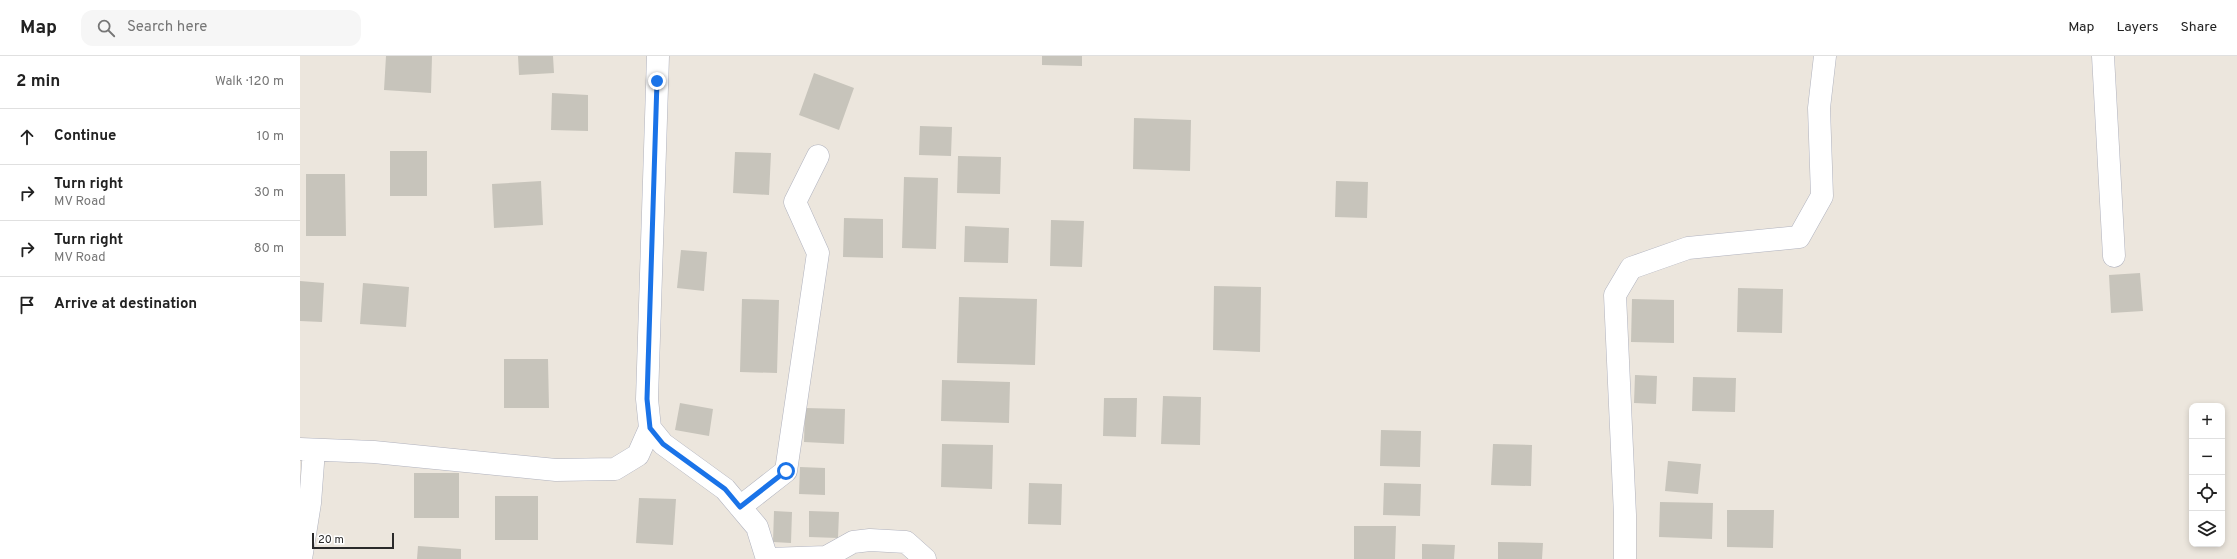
<!DOCTYPE html>
<html lang="en">
<head>
<meta charset="utf-8">
<style>
  body { margin:0; font-family:Overpass,sans-serif; background:#f6f6f6; color:#222 }
  .controls { position:absolute; right:12px; bottom:12px; display:grid; overflow:hidden; border-radius:8px; box-shadow:0 2px 6px #0003 }
  .controls button { width:36px; height:36px; display:grid; place-items:center; padding:0; border:0; border-bottom:1px solid #e0e0e0; background:#fff; color:#222; font:20px sans-serif }
  .scale { position:absolute; left:12px; bottom:10px; width:82px; box-sizing:border-box; padding-left:4px; border:2px solid #2a2a2a; border-top:0; font-size:11px; line-height:14px; white-space:nowrap; color:#2a2a2a; -webkit-text-stroke:3px #fff; paint-order:stroke }
  .stop { position:absolute; width:12px; height:12px; margin:-9px; border:3px solid #1a73e8; border-radius:50%; background:#fff }
  .stop.end { background:#1a73e8; border-color:#fff; box-shadow:0 1px 4px #0008 }
  .list { margin:0; padding:0; list-style:none }
  h2 { display:flex; justify-content:space-between; align-items:center; height:52px; margin:0; padding:0 16px; font-size:17px }
  h2 small { font-size:13px; font-weight:400; color:#767676 }
  .list li { display:grid; grid-template-columns:26px 1fr auto; gap:12px; align-items:center; box-sizing:border-box; height:56px; padding:0 16px; border-top:1px solid #e0e0e0 }
  .list b { display:block; font-size:15px; white-space:nowrap }
  .list p { margin:0; font-size:13px; white-space:nowrap; color:#767676 }
  .list em { font-size:13px; font-style:normal; color:#767676 }
  .icon { flex:none; width:22px; height:22px; fill:none; stroke:currentColor; stroke-width:2; stroke-linecap:round; stroke-linejoin:round }
  .map { position:relative; flex:none; width:1937px; height:503px; overflow:hidden }
  header { display:flex; align-items:center; gap:24px; box-sizing:border-box; height:56px; padding:0 20px; background:#fff; border-bottom:1px solid #e0e0e0 }
  header strong { font-size:19px }
  nav { display:flex; gap:22px; margin-inline-start:auto; font-size:14px }
  .search { width:280px; height:36px; background:#f6f6f6; display:flex; align-items:center; gap:10px; box-sizing:border-box; padding:0 14px; border-radius:12px; color:#767676; font-size:15px }
  main { display:flex }
  aside { flex:1; background:#fff }
  .map>svg:first-child { display:block }
  .building { fill:#c7c4bb }
  .lines { fill:none; stroke-linecap:round; stroke-linejoin:round }
  .street-casing { stroke:#b0b2be; stroke-width:23 }
  .street { stroke:#fff; stroke-width:22 }
  .route { stroke:#1a73e8; stroke-width:5 }
</style>
</head>
<body>
<header>
<strong>Map</strong>
<div class="search"><svg class="icon" aria-label="search" viewBox="0 0 24 24"><circle cx="10" cy="10" r="6"/><path d="M15 15l6 6"/></svg>Search here</div>
<nav><a>Map</a><a>Layers</a><a>Share</a></nav>
</header>
<main>
<aside>
<h2>2 min<small>Walk · 120 m</small></h2>
<ul class="list">
<li><svg class="icon" aria-label="ahead" viewBox="0 0 24 24"><path d="M12 20V5M6 11l6-6 6 6"/></svg><div><b>Continue</b></div><em>10 m</em></li>
<li><svg class="icon" aria-label="right" viewBox="0 0 24 24"><path d="M7 20v-9h11M14 6l5 5-5 5"/></svg><div><b>Turn right</b><p>MV Road</p></div><em>30 m</em></li>
<li><svg class="icon" aria-label="right" viewBox="0 0 24 24"><path d="M7 20v-9h11M14 6l5 5-5 5"/></svg><div><b>Turn right</b><p>MV Road</p></div><em>80 m</em></li>
<li><svg class="icon" aria-label="arrive" viewBox="0 0 24 24"><path d="M6 21V4h12l-3 4 3 4H6"/></svg><div><b>Arrive at destination</b></div></li>
</ul>
</aside>
<div class="map">
<svg width="1937" height="503" viewBox="0 0 1937 503">
  <rect width="100%" height="100%" fill="#ece6dd"/>
  <path class="building" d="M86,0h46l-1,37 -47,-3z
    M218,0h35l1,17 -35,2z
    M742,0h40v10l-40,-1z
    M514,17l40,15 -15,42 -40,-15z
    M252,37l36,2v36l-37,-1z
    M834,62l57,2 -1,51 -57,-2z
    M620,70l32,1 -1,29 -32,-1z
    M90,95h37v45h-37z
    M435,96l36,1 -2,42 -36,-2z
    M658,100l43,1 -1,37 -43,-1z
    M6,118h39l1,62h-40z
    M604,121l34,1 -2,71 -34,-1z
    M241,125l2,44 -49,3 -2,-44z
    M1036,125l32,1 -1,36 -32,-1z
    M544,162l39,1v39l-40,-1z
    M751,164l33,1 -2,46 -32,-1z
    M665,170l44,2 -1,35 -44,-1z
    M381,194l26,2 -3,39 -27,-3z
    M1840,217l3,38 -32,2 -2,-38z
    M0,225l24,2 -2,39 -22,-1z
    M63,227l46,4 -3,40 -46,-3z
    M914,230l47,1 -1,65 -47,-2z
    M1438,232l45,1 -1,44 -45,-1z
    M659,241l78,2 -2,66 -78,-2z
    M442,243l37,1 -2,73 -37,-1z
    M1332,243l42,1v43l-43,-1z
    M204,303h44l1,49h-45z
    M1335,319l22,1 -1,28 -22,-1z
    M1393,321l43,1 -1,34 -43,-1z
    M642,324l68,2 -1,41 -68,-2z
    M863,340l38,1 -1,48 -39,-1z
    M804,342h33l-1,39 -33,-1z
    M380,347l33,6 -4,27 -34,-6z
    M505,352l40,1 -1,35 -40,-2z
    M1081,374l40,1 -1,36 -40,-1z
    M642,388l51,1 -1,44 -51,-2z
    M1193,388l39,1 -1,41 -40,-1z
    M1368,405l33,3 -3,30 -33,-3z
    M500,411l25,1v27l-26,-1z
    M114,417h45v45h-45z
    M729,427l33,1 -1,41 -33,-1z
    M1084,427l37,1 -1,32 -37,-1z
    M195,440h43v44h-43z
    M339,442l37,1 -3,46 -37,-2z
    M1360,446l53,1 -1,36 -53,-2z
    M1427,454h47l-1,38 -46,-1z
    M474,455l18,1 -1,31 -18,-1z
    M509,455l30,1 -1,26 -29,-1z
    M1054,470h42l-1,33h-41z
    M1198,486l45,1 -1,16h-44z
    M1122,488l33,1 -1,14h-32z
    M118,490l43,3v10h-44z"/>
  <g class="lines">
    <defs>
      <path id="street" d="M358,0l-11,343 3,29 13,16 62,45 32,38 10,32
        M1803,0l11,200
        M0,393l74,3 182,18 59,-1 23,-14 12,-27
        M440,451l46,-36 32,-218 -23,-51 23,-46
        M1,503l9,-56 4,-53
        M469,503l57,-2 27,-15 17,-2 36,2 19,17
        M1325,503v-44l-10,-220 16,-27 57,-20 111,-11 23,-41 -3,-88 6,-52"/>
    </defs>
    <use href="#street" class="street-casing"/>
    <use href="#street" class="street"/>
  </g>
  <g class="lines">
    <path class="route" d="M357,25l-10,318 3,29 13,16 62,45 15,18 46,-36"/>
  </g>
</svg>
<div class="controls">
<button>+</button>
<button>−</button>
<button><svg class="icon" aria-label="locate" viewBox="0 0 24 24"><circle cx="12" cy="12" r="6"/><path d="M12 2v4M12 18v4M2 12h4M18 12h4"/></svg></button>
<button><svg class="icon" aria-label="layers" viewBox="0 0 24 24"><path d="M12 4l9 5-9 5-9-5zM3 14l9 5 9-5"/></svg></button>
</div>
<div class="scale">20 m</div>
<div class="stop" style="left:486px;top:415px"></div>
<div class="stop end" style="left:357px;top:25px"></div>
</div>
</main>
</body>
</html>
